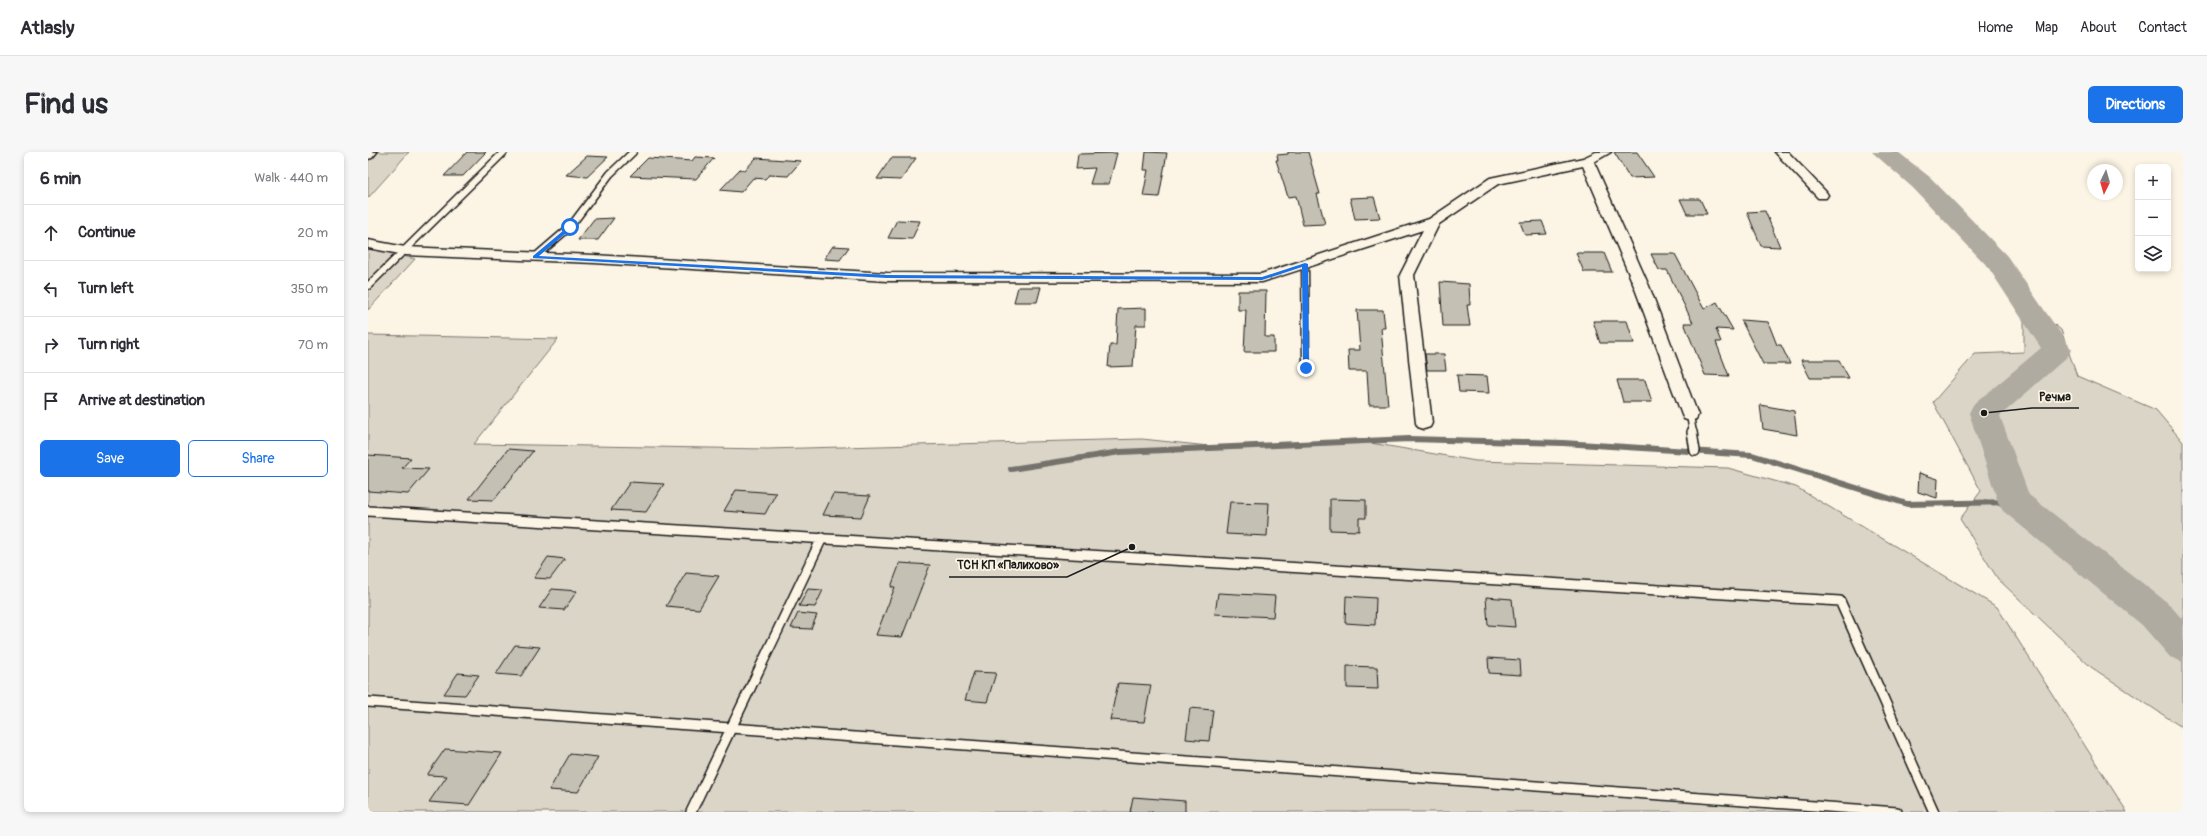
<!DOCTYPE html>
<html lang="en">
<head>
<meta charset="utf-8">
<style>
  body { margin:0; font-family:Pangolin,sans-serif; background:#f7f7f7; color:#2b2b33 }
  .controls { position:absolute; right:12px; top:12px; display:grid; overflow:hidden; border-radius:6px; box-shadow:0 2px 6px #0003 }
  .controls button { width:36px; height:36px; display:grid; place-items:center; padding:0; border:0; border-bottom:1px solid #e1e1e2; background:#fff; color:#2b2b33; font:20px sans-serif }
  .compass { position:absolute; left:1719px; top:12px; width:36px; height:36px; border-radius:50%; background:#fff; box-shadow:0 2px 6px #0003; rotate:185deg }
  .stop { position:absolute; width:12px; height:12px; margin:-9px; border:3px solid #1a73e8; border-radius:50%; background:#fff }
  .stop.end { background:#1a73e8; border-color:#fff; box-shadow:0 1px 4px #0008 }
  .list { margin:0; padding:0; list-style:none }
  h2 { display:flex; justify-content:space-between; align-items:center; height:52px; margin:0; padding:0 16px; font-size:17px }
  h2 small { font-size:13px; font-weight:400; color:#7c7c81 }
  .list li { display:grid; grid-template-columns:26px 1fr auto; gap:12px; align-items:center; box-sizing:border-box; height:56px; padding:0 16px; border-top:1px solid #e1e1e2 }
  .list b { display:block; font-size:15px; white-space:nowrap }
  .list em { font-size:13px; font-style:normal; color:#7c7c81 }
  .actions { display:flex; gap:8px; padding:12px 16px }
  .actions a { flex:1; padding:9px 0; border:1px solid #1a73e8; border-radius:6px; text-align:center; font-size:14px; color:#1a73e8 }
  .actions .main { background:#1a73e8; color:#fff }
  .icon { flex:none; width:22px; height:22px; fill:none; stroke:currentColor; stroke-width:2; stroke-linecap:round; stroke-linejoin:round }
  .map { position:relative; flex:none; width:1815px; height:660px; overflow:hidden; border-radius:6px }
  header { display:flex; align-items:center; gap:24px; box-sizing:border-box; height:56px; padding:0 20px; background:#fff; border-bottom:1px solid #e1e1e2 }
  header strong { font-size:19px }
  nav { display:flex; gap:22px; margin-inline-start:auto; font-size:14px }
  .intro { display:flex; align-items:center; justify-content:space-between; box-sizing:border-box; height:96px; padding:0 24px }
  h1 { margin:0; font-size:28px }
  .button { padding:10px 18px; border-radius:6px; background:#1a73e8; color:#fff; font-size:14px; font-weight:700 }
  main { display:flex; gap:24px; padding:0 24px }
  aside { flex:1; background:#fff; border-radius:6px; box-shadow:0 2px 6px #0003 }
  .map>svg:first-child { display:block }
  .green { fill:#dbd5c8; stroke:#7c7872 }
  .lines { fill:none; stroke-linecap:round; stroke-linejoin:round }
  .stream { stroke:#75726c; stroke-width:6 }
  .river { fill:#b0aba1; fill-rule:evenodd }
  .building { fill:#c4c0b3; stroke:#1c1c1c }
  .lane-far1-casing { stroke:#1c1c1c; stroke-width:9 }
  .lane-casing { stroke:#1c1c1c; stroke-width:12 }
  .street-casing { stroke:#1c1c1c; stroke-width:3 }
  .lane-far1 { stroke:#fcf5e5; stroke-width:6 }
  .lane { stroke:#fcf5e5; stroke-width:9 }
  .street { fill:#fcf5e5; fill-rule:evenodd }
  .route { fill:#1a73e8 }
  .leader { fill:none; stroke:#1c1c1c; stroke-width:1.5 }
  .callout-dot { fill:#1c1c1c; stroke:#fcf5e5; stroke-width:1.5 }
  .callout-label { font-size:12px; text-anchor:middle; font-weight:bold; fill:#1c1c1c; stroke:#fcf5e5; stroke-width:3.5; stroke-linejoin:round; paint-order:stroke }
</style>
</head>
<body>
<header>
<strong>Atlasly</strong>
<nav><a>Home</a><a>Map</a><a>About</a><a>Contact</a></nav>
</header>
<div class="intro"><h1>Find us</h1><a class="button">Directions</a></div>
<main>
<aside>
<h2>6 min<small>Walk · 440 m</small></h2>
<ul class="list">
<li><svg class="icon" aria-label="ahead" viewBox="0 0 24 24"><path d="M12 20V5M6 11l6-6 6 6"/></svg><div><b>Continue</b></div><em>20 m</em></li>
<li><svg class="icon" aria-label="left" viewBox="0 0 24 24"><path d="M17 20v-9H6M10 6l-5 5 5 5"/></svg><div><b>Turn left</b></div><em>350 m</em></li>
<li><svg class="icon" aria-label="right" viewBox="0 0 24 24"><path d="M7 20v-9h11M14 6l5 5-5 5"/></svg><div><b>Turn right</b></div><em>70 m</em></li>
<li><svg class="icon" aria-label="arrive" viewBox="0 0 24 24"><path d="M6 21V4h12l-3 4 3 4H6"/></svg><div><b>Arrive at destination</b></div></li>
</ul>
<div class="actions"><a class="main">Save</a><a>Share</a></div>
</aside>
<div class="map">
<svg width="1815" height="660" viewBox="0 0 1815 660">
  <rect width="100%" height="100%" fill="#fcf5e5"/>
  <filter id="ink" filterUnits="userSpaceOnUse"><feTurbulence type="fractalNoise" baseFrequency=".025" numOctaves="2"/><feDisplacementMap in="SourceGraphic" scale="8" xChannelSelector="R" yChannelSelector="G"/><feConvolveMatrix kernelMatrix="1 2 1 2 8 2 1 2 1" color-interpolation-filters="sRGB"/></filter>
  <g filter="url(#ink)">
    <path class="green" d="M0,0h41l-41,46z
      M0,95l47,12 -47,51z
      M1656,148l37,30 16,46 79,34 27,32v286l-92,-61 -93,-88 -38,-60 21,-28 -48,-89 42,-48 49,-2z
      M0,183l190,4 -84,105 293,5 375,-10 95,10 116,-9 123,21 252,7 68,19 201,120 130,205h-1759z"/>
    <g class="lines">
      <path class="stream" d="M643,317l109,-17 289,-13 154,4 189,12 155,49 108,-2"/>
      <path class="river" d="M1504,0h26l33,26 76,78 65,94 -5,7 -67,59 29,79 139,108 15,17v42l-13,-5 -28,-32 -139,-114 -5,-9 -29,-89 4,-8 68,-57 -53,-81 -75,-79z"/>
    </g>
    <path class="building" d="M99,0h19l-23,24h-19z
      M778,0l21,1 -8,44 -16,-1 5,-26h-4z
      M920,0h20l12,42h-3l8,30 -22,1 -7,-29 -8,1 -12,-37h2l-1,-5 11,-1z
      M1246,0h23l17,25 -24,1z
      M749,1l-8,31h-19l5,-16 -19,1 2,-15z
      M219,4l21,1 -21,20 -21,-2z
      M327,5l19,1 -18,21 -66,-3 18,-18 44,3z
      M388,6l45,3 -13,15 -19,-1 -4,4 -12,-1 -12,14 -21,-2 20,-21 5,1z
      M523,6h25l-15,22 -24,-1z
      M1006,45l6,21 -25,1 -5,-21z
      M1312,47h20l7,15h-20z
      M1397,59l15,36 -19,-1 -14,-34z
      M246,66l-16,22h-20l16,-21z
      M529,68l23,1 -8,18 -24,-1z
      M1174,69l5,13 -22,1 -5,-13z
      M465,94l16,1 -9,13 -16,-1z
      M1208,101h28l8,19h-28z
      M1283,102h24l29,55 13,-7 16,28 -17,-1 5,13h-5l13,34 -24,-1 -21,-52h9l-26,-53h-8z
      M1072,130l29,2 1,21h-3l3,21h-27z
      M650,135h23l-4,15h-23z
      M870,139h28l-1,46h9v15h-30l2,-42h-8z
      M778,156v17h-10l-3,41 -25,1 2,-22h6l2,-36z
      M989,158h26l2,18h-4l7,77h-19l-2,-34h-18l-1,-21h12z
      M1373,168l27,2 9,23h4l9,19h-27z
      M1225,169h34l7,22h-34z
      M1057,202h19l2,16h-19z
      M1433,208h38l10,18h-39z
      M1089,223l30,1 2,17 -30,-1z
      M1249,228h28l7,22h-29z
      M1392,253l34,6 3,24 -34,-6z
      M140,297l25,2 -39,49 -25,-1z
      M0,303l43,3 -9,10 27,1 -21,25 -40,-3z
      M1551,321l19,6 -1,19 -19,-6z
      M262,330l34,2 -18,28 -35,-2z
      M368,338l40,3 -11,21 -41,-3z
      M465,342l37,2 -9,21 -38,-2z
      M962,347l36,1v18h-7v13l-29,-1z
      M862,350l39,1 -2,33 -41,-2z
      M180,405l17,2 -15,20 -16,-1z
      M532,411l30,2 -28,72 -26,-2 19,-48h-4z
      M318,421l33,3 -20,33 -33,-3z
      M184,437l25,2 -13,19 -25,-2z
      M440,437l15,1 -8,17 -16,-1z
      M850,441l57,3 -2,21 -58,-3z
      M978,444l30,2 -1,27 -30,-2z
      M1118,445l26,2 3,28 -27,-2z
      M430,461l19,2 -6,14 -20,-1z
      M147,493l25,2 -19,29 -25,-2z
      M1120,506l32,2 1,15 -32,-2z
      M979,514l30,1 1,22 -31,-1z
      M606,520l22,1 -9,29 -22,-2z
      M90,521l21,2 -14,20 -21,-1z
      M750,531l33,2 -7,37 -34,-2z
      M822,556l23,2 -4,31 -23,-2z
      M77,597l57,4 -33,52 -40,-3 18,-26 -20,-1z
      M202,602l28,3 -20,35 -29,-2z
      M765,645l52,4v11h-55z"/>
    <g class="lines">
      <defs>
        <path id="lane-far1" d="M167,105l35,-30 40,-53 23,-22
          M937,112l1,104
          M0,134l136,-134
          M1322,263l3,18"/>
        <path id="lane" d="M1324,280l3,19
          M0,359l1472,90 94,211
          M0,550l1529,110
          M323,660l131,-274"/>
        <path id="street" d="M0,0h9l-5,6 -4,1z
          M1228,0h15l-17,10 55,124 49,129 -2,4 -6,2 -6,-2 -2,-4 -48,-129 -51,-120 -85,18 -59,40 -25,51 18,148 -2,4 -6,2 -6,-2 -2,-4 -16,-148 23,-45 -161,52 -375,-1 -293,-18 -189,-8 -37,-7v-8l37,7 189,8 293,18 374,1 168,-55 61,-41 93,-20z
          M1407,0h13l38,40 2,3 -2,3h-8z"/>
      </defs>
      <use href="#lane-far1" class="lane-far1-casing"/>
      <use href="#lane" class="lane-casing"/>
      <use href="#street" class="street-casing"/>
      <use href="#lane-far1" class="lane-far1"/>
      <use href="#lane" class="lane"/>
      <use href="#street" class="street"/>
    </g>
  </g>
  <path class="route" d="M202,73l2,3 -33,28 348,19 375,2 43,-14 3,1 1,104 -3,2 -3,-2 -1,-101 -40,13 -375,-2 -354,-20v-2z"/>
  <path class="leader" d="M1616 261L1664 256H1711M764 395L699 425H581"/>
  <g class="callout-dot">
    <circle cx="1616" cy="261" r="4"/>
    <circle cx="764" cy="395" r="4"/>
  </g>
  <g class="callout-label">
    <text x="1687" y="249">Речма</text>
    <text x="640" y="417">ТСН КП «Палихово»</text>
  </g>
</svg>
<div class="controls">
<button>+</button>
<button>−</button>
<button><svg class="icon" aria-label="layers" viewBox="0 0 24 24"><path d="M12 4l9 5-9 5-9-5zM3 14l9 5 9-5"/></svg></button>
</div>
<svg class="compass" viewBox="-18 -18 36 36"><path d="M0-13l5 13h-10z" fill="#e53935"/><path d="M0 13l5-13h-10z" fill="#7c7c81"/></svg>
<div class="stop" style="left:202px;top:75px"></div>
<div class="stop end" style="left:938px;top:216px"></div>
</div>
</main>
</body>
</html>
